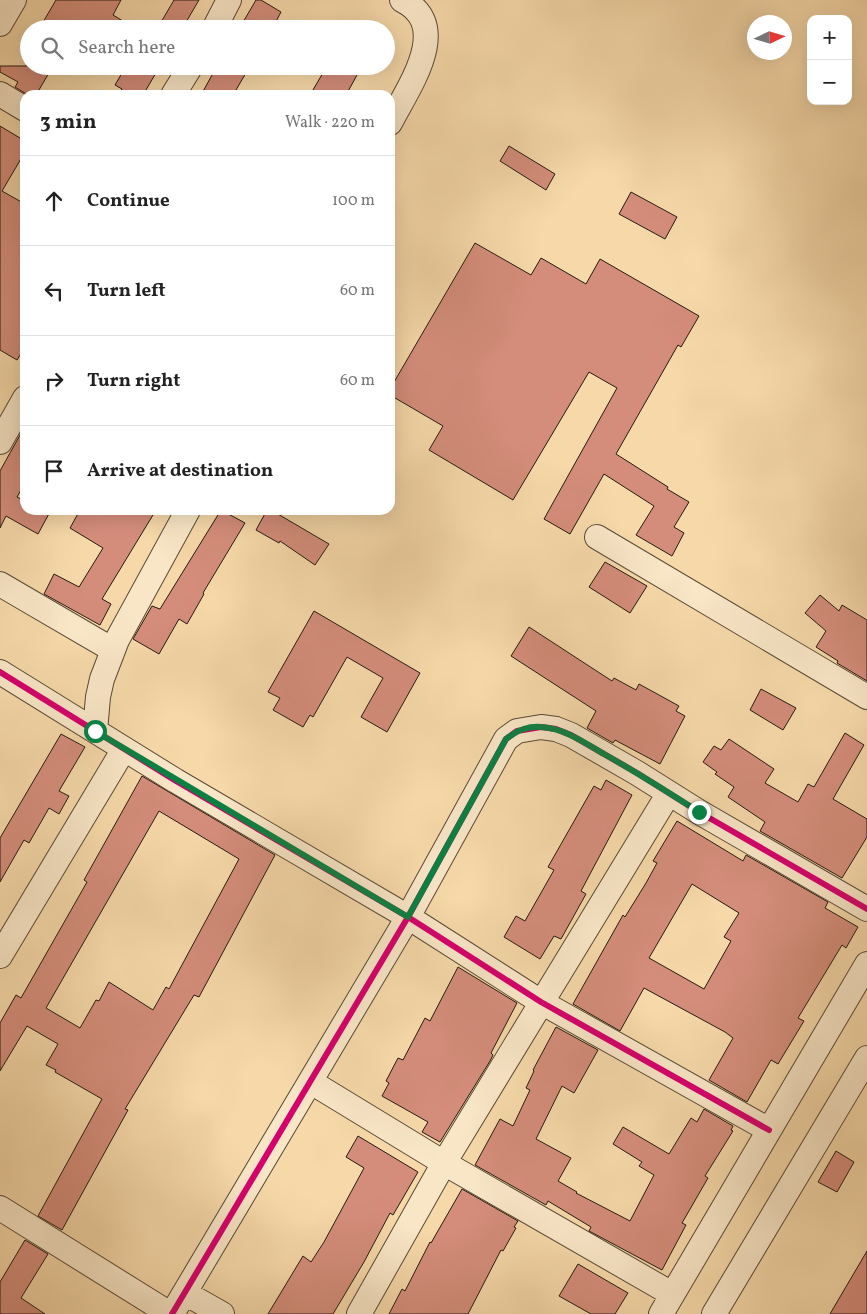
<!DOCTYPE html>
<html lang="en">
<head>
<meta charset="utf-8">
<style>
  body { margin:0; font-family:Vollkorn,serif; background:#f2f2f2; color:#222 }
  .controls { position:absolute; right:15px; top:15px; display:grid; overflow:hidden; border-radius:10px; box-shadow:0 5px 20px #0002 }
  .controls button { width:45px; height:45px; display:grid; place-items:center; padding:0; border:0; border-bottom:1px solid #e0e0e0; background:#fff; color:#222; font:25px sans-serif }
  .compass { position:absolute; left:747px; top:15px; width:45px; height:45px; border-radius:50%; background:#fff; box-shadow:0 5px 20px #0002; rotate:86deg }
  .stop { position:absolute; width:15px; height:15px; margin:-11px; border:4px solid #0b8043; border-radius:50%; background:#fff }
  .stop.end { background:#0b8043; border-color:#fff; box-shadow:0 1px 5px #0008 }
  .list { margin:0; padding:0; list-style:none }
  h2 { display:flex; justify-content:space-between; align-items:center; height:65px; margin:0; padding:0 20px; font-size:21px }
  h2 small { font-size:16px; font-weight:400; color:#767676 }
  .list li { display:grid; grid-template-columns:32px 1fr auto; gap:15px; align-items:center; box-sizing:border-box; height:90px; padding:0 20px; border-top:1px solid #e0e0e0 }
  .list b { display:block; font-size:19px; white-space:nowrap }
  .list em { font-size:16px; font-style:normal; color:#767676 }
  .icon { flex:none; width:28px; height:28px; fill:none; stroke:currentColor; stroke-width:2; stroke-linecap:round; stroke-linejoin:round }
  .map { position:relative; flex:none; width:867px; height:1314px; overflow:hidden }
  .search { position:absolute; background:#fff; box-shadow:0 5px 20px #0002; left:20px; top:20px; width:375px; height:55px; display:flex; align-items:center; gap:12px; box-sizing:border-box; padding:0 18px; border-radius:28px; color:#767676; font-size:19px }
  .panel { position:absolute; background:#fff; box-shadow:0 5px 20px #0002; left:20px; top:90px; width:375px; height:425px; border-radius:15px }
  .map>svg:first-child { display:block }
  .building { fill:#d48d7b; stroke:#241b10; fill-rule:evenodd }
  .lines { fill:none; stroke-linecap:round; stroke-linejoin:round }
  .minor-casing { stroke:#584a36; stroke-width:26 }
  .minor { stroke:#f9e6c7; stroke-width:24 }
  .cycleway-casing { stroke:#f9e6c7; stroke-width:9 }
  .cycleway { stroke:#d6006c; stroke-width:6 }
  .route { stroke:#0b8043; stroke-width:6 }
</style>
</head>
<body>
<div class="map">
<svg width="867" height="1314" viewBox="0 0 867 1314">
  <rect width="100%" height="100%" fill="#f6d8a9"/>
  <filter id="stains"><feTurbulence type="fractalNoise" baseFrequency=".004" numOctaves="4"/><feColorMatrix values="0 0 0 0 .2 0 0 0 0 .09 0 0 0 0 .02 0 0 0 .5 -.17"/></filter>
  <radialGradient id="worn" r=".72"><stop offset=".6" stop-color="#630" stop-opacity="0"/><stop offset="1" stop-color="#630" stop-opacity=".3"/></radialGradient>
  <path class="building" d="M56,0h65l-8,15 23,14h-97z
    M174,0h25l-17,29h-25z
    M256,0h5l20,12 -9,17h-33z
    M0,66h53l-17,29h-8l-13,-8 3,-5 -18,-10z
    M126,66h34l-17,29h-25l4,-6 -7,-4z
    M217,66h33l-17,29h-32z
    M327,66h35l-16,29h-36z
    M0,126l25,15v11l-23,39 23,13v143l-8,13 -17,-10z
    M509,146l46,28 -9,16 -46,-29z
    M631,192l46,25 -12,22 -46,-25z
    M475,243l56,32 10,-17 45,26 14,-25 99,57 -18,31 -3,-2 -62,109 52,33 -1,2 22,13 -15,25 10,6 -12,23 -36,-21 18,-29 -50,-32 -34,60 -26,-15 73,-131 -28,-16 -76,128 -84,-50 14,-24 -53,-31v-6z
    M25,426v57l-8,14 8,4v9h26l-13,24 -32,-18 -6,12v-57z
    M80,510h76l-54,89 9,5 -11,21 -56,-31 10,-20 25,13 24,-39 -33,-20z
    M221,510l24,13 -42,70 1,1 -17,30 -8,-5 -20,35 -26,-15 19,-33 8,3z
    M267,510h4l58,34 -14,21 -35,-24 -1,2 -23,-13z
    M605,562l42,24 -17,27 -41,-26z
    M820,595l19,16 3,-6 25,15v61l-30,-18 1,-2 -22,-14 10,-16 -21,-18z
    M314,611l106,62 -33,59 -26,-15 22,-39 -36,-21 -34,60 -3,-2 -7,12 -30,-17 7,-12 -12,-6z
    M529,627l83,54 2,-3 22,12 3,-6 40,22 -3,5 9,5 -25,48 -45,-24 -2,3 -26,-15 9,-17 -85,-55z
    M761,689l35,19 -13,22 -33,-20z
    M845,733l19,12 -31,54 34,20v18l-25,41 -82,-47 5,-9 -37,-25 6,-10 -19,-13 2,-2 -14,-10 11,-16 7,4 8,-11 45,30 -9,14 33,19 10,-18 6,3z
    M61,734l24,13 -26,44 10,5 -10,18 -10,-6 -20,35 -5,-3 -24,42v-44z
    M142,776l133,79 -76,142 -5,-2 -69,114 3,1 -66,120 -24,-14 64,-117 -47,-27 1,-2 -10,-5 12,-21 -31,-18 -27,45v-48l16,-28 5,3 66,-116 -3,-2zM159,811l80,48 -70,130 -3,-2 -13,23 -44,-28 -10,19 -3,-1 -16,28 -34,-20z
    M606,780l26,15 -51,96 5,3 -25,45 -7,-3 -14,23 -36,-22 12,-21 9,5 29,-51 -6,-3 46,-81 7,4z
    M677,821l66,40 3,-6 82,47 -3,6 33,19 -12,21 -4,-3 -44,73 6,3 -26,43 -7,-4 -24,42 -38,-22 24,-42 -8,-6 -81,-44 -24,43 -47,-27 50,-89 2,2 21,-34 11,-20 -4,-2zM692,884l47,29 -15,24 7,4 -27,48 -55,-31z
    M458,967l59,36 -26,50 2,2 -3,6 -50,81 -18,-10 6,-10 -46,-26 7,-13 -3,-2 12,-23 5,2 22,-42 5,3z
    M556,1027l42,23 -24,43 -12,-7 -26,53 35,19 -13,23 19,11 -1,1 54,28 24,-46 -15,-9 3,-4 -29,-18 10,-17 46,27 22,-36 6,4 7,-13 29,17 -2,4 2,1 -28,45 3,2 -26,45 4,2 -24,45 -73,-39 2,-4 -43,-26 -2,4 -71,-40 25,-46 13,7 17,-36 -4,-2 8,-17 -1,-1z
    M358,1136l60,36 -25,43 -3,-2 -26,49 -31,52h-65l35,-58 8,6 13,-20 40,-74 -18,-11z
    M836,1151l18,11 -17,30 -19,-10z
    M462,1189l56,32 -4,6 2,1 -13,23 -2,-1 -33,64h-79l13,-25 3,2 25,-49 1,1z
    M25,1240l23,14 -27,44 24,16h-45v-32z
    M867,1251v63h-37z
    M578,1264l50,29 -13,21h-24l-32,-18z"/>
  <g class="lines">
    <defs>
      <path id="minor" d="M0,24l14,-24
        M214,29l15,-29
        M0,94l25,15
        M173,95l18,-29
        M390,123c17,-34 64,-97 12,-123
        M0,442l25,-44
        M597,537l270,160
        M0,584l113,66
        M0,672l176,109 232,136 133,85 228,128
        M95,731l3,-34 4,-18 15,-39 71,-130
        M0,956l124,-207
        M311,1082l133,81 228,131
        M0,1208l170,106
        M185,1293l37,21
        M172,1314l236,-397 98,-178 11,-8 24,-4 15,2 15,6 66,38 62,39 168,97
        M359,1314l85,-151 225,-370
        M661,1314l206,-350
        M714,1314l153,-256"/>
    </defs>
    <use href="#minor" class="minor-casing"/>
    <use href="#minor" class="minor"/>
    <defs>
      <path id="cycleway" d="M0,672l176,109 232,136 133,85 228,128
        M172,1314l236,-397 98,-178 11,-8 24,-4 15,2 15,6 66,38 62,39 168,97"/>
    </defs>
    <use href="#cycleway" class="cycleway-casing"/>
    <use href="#cycleway" class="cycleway"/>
  </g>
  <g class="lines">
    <path class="route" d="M95,731l313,186 98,-178c10,-8 22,-13 35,-12 23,1 44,16 63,27 32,18 64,38 95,58"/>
  </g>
  <rect width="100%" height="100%" filter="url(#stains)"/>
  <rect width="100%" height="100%" fill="url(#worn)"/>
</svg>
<div class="controls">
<button>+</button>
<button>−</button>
</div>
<svg class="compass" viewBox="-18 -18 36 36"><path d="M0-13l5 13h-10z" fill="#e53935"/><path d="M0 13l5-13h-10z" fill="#767676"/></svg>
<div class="stop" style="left:95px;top:731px"></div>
<div class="stop end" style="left:699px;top:812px"></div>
<div class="search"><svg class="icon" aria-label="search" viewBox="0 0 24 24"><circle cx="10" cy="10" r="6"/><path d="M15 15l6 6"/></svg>Search here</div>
<section class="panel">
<h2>3 min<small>Walk · 220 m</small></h2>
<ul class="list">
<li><svg class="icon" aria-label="ahead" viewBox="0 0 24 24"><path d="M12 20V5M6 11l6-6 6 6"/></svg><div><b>Continue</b></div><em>100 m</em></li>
<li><svg class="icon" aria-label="left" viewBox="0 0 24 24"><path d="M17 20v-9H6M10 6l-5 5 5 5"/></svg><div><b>Turn left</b></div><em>60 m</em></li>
<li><svg class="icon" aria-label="right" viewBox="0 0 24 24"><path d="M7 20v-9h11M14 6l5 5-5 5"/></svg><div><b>Turn right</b></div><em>60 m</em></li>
<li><svg class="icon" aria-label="arrive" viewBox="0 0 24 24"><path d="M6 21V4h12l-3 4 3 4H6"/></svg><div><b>Arrive at destination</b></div></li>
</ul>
</section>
</div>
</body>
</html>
